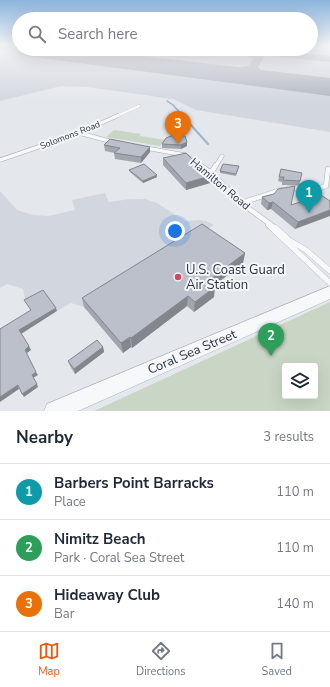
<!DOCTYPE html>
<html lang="en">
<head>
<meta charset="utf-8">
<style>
  body { margin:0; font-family:"Nunito Sans",sans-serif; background:#f6f6f7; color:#1f2937 }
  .controls { position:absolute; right:12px; bottom:12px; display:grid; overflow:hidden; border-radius:4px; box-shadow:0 4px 16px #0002 }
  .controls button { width:36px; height:36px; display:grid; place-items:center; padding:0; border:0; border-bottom:1px solid #e0e1e3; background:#fff; color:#1f2937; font:20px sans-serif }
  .you { position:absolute; left:175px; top:231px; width:14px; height:14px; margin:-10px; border:3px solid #fff; border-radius:50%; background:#1a73e8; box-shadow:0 0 0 6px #1a73e833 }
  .badge { display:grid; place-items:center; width:26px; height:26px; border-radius:50%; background:#ea580c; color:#fff; font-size:13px; font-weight:700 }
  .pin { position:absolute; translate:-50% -33px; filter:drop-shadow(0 1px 2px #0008) }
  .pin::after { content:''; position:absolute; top:21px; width:14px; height:12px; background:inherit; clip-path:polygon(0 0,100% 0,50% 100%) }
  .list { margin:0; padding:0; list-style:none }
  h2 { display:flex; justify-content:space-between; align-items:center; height:52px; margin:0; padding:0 16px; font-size:17px }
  h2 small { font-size:13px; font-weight:400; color:#747a83 }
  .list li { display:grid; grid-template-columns:26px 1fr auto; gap:12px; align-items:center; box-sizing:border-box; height:56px; padding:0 16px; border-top:1px solid #e0e1e3 }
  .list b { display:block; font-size:15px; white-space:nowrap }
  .list p { margin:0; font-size:13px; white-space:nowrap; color:#747a83 }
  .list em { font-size:13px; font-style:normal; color:#747a83 }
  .icon { flex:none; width:22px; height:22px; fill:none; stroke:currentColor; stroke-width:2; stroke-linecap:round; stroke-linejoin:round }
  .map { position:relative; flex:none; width:330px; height:411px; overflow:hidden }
  .search { position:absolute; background:#fff; box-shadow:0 4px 16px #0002; left:12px; right:12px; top:12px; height:44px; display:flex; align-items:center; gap:10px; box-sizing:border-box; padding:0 14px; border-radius:22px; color:#747a83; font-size:15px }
  .sheet { height:220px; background:#fff }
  nav { display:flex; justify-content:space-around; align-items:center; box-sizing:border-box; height:56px; border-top:1px solid #e0e1e3; background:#fff; font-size:11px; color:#747a83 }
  nav a { display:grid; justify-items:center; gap:2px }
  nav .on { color:#ea580c }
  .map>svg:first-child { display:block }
  .built { fill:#d2d6de }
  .green { fill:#c9d6c5; fill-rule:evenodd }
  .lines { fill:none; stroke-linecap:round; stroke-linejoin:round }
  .stream-far1 { stroke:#9fb4cc; stroke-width:1.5 }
  .stream { stroke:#9fb4cc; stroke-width:2 }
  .taxiway { fill:#b0b6c1; fill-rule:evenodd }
  .runway { fill:#b0b6c1; fill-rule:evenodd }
  .service-far3-casing { stroke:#a9aeb7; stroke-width:3 }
  .service-far2-casing { stroke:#a9aeb7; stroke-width:4.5 }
  .service-far1-casing { stroke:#a9aeb7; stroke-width:5.5 }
  .service-casing { stroke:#a9aeb7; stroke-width:6 }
  .tertiary-casing { stroke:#a9aeb7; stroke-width:1 }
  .service-far3 { stroke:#f7f8fa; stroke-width:2.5 }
  .service-far2 { stroke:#f7f8fa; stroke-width:3.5 }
  .service-far1 { stroke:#f7f8fa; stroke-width:4.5 }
  .service { stroke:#f7f8fa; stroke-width:5.5 }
  .tertiary { fill:#f7f8fa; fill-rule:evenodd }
  .wall { fill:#a1a5ae }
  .shaded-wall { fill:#83868d }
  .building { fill:#bbc0ca; stroke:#83868d }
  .poi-dot { fill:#d1495b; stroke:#f4f6f9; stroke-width:1.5 }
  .labels { text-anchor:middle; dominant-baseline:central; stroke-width:4; stroke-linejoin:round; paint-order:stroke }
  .far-street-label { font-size:9px; fill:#2b3445; stroke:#f4f6f9 }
  .street-label { font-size:11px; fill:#2b3445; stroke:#f4f6f9 }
  .near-poi-label { font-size:13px; fill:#2b3445; stroke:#f4f6f9; text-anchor:start }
  .near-street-label { font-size:13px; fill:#2b3445; stroke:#f4f6f9 }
</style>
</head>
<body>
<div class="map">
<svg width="330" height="411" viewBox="0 0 330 411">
  <rect width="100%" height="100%" fill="#e4e7ec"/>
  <path class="built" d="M0,45h19v4h292v-4h19v87l-134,-22 -23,-11 -85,-12 -27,-1 -61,15z
    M0,191l17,19 16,5 15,1 27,-6 -3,-10 33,-7 4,9 21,-3h15l12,4 28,18 13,-1 8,1 8,4 -130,82 -13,-4 -14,8 -13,-18 -18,10 -3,-14 -16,-5 -7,4z"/>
  <path class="green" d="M114,130l27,4 -3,4 2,-2 25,4 -5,6 -54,-9z
    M330,302v109h-236zM285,366h30v30h-30z"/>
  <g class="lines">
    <path class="stream-far1" d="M167,101l6,4 10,11"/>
    <path class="stream" d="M182,115l26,29"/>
    <path class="taxiway" d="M0,45h14l-1,2 -13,3z
      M221,49h34l75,7v6l-67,-7 1,2 -6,10 6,6 20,6 2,2 -2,2c-10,3 -26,-4 -34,-12l-18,4 -29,-1 -1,-2 5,-3h25l16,-3 6,-8 -12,-5 -19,-2z"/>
    <path class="runway" d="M17,45h2v4h65l246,29v18l-304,-40 -8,-2 -3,-5z"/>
    <defs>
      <path id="service-far3" d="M117,116l22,-10"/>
      <path id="service-far2" d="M79,133l34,9
        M146,148l39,7 16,11
        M0,160l79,-27 40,-18
        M216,166l6,-10"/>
      <path id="service-far1" d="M200,165l11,8 30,30 36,26
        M211,173l5,-8
        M289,188l28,1 9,-3 2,-17
        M241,203l40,-13
        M268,225l5,4"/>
      <path id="service" d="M272,228l58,55
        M276,228l13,12 17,10 24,21"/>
      <path id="tertiary" d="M330,286v13l-252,112h-34l3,-7z"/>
    </defs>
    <use href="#service-far3" class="service-far3-casing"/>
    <use href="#service-far2" class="service-far2-casing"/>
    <use href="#service-far1" class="service-far1-casing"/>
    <use href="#service" class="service-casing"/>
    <use href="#tertiary" class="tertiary-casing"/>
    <use href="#service-far3" class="service-far3"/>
    <use href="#service-far2" class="service-far2"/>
    <use href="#service-far1" class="service-far1"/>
    <use href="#service" class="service"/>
    <use href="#tertiary" class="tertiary"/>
  </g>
  <path class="wall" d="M187,142v4l-6,3 -19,-1v-4z
    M104,145l46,2v5l-9,11 -26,-4 -1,-6h1l-10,-2z
    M163,158l47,18v7l-24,7 -23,-25z
    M239,166l-3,10 -16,-3v-2z
    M281,169l19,12 -1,4h-17v-3l-4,-1z
    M129,170l28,5v2l-14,6 -13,-11z
    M321,195l-26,34 -24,-20 -4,1 -6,-6 1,-7 29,8z
    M245,253l-2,10 -29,23v11l-20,15 -7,-6 -55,42 -1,-1 -8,6 -39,-46 -2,-9z
    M103,347l1,5 -29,22 -5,-8 -2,-5z"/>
  <path class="shaded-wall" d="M187,142v4l-6,3v-4z
    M150,147v5l-9,11v-6z
    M157,175v2l-14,6v-2z
    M210,176v7l-24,7v-7z
    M273,202l-2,7 -4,1 2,-7z
    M330,210v6l-35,13 3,-7z
    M245,253l-2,10 -36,28 1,-10z
    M215,287l-1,10 -20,15 1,-10z
    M188,296l-1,10 -55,42 -1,-10z
    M56,308l1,3 -36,23 -2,-4z
    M130,337l1,10 -8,6 -2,-10z
    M29,346l2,4 -4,3 -2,-3z
    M103,347l1,5 -29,22 -1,-5z
    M36,372l2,3 -5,3 -1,-3z
    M37,384l1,3 -14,10 -2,-3z
    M18,385l1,4 -19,13v-5z"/>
  <path class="building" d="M176,134l9,2 2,6 -6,3 -19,-1 4,-6z
    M110,139l40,8 -9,10 -27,-4 6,-5 -16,-3z
    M186,153l24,23 -24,7 -23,-25z
    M144,164l13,11 -14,6 -14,-11z
    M223,164l16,2 -3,8 -16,-3z
    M281,169l21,4 -2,8 -17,-1 1,-3h-5z
    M295,186l-4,19 30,-10 9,6v9l-32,12 -25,-20 -4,1 -7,-6 12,-3 4,-5z
    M202,224l43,29 -37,28 7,6 -20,15 -7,-6 -57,42 -1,-1 -9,6 -39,-45z
    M43,290l13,18 -37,22 10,16 -4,4 11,22 -4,3 5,9 -15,10 -4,-9 -18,12v-68l31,-19 -7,-10z
    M97,340l6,7 -29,22 -6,-8z"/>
  <linearGradient id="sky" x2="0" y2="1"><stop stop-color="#8bb4dd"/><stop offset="0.44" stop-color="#f3f4f6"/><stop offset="1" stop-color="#f3f4f6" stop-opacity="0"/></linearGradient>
  <rect width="330" height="103" fill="url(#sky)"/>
  <circle class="poi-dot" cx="178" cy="277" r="4"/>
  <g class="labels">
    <g class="far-street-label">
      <text transform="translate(70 135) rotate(-21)">Solomons Road</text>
    </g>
    <g class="street-label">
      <text transform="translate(220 184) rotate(40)">Hamilton Road</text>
    </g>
    <g class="near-poi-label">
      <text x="186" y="270">U.S. Coast Guard<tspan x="186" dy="15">Air Station</tspan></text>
    </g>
    <g class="near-street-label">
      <text transform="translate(192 352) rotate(-23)">Coral Sea Street</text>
    </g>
  </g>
</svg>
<div class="controls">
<button><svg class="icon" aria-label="layers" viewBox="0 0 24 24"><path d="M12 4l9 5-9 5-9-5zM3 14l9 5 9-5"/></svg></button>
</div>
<div class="you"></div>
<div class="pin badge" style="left:309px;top:213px;background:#0f9aa8">1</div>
<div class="pin badge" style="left:271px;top:356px;background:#2e9e5b">2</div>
<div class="pin badge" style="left:178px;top:144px;background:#e8710a">3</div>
<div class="search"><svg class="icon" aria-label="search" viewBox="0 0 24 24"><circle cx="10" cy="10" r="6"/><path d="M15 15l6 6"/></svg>Search here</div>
</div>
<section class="sheet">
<h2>Nearby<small>3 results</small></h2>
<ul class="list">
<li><span class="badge" style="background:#0f9aa8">1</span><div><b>Barbers Point Barracks</b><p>Place</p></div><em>110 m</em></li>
<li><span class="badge" style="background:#2e9e5b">2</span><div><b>Nimitz Beach</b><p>Park · Coral Sea Street</p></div><em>110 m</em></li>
<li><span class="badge" style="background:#e8710a">3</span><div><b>Hideaway Club</b><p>Bar</p></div><em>140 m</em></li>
</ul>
</section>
<nav>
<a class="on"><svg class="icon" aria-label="map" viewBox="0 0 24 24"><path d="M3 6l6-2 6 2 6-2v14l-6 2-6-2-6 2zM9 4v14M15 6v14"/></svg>Map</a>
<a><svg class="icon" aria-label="directions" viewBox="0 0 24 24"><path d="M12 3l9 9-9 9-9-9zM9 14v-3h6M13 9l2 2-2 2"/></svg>Directions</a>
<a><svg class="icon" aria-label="saved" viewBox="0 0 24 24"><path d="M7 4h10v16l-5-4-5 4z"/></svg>Saved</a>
</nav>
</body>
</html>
